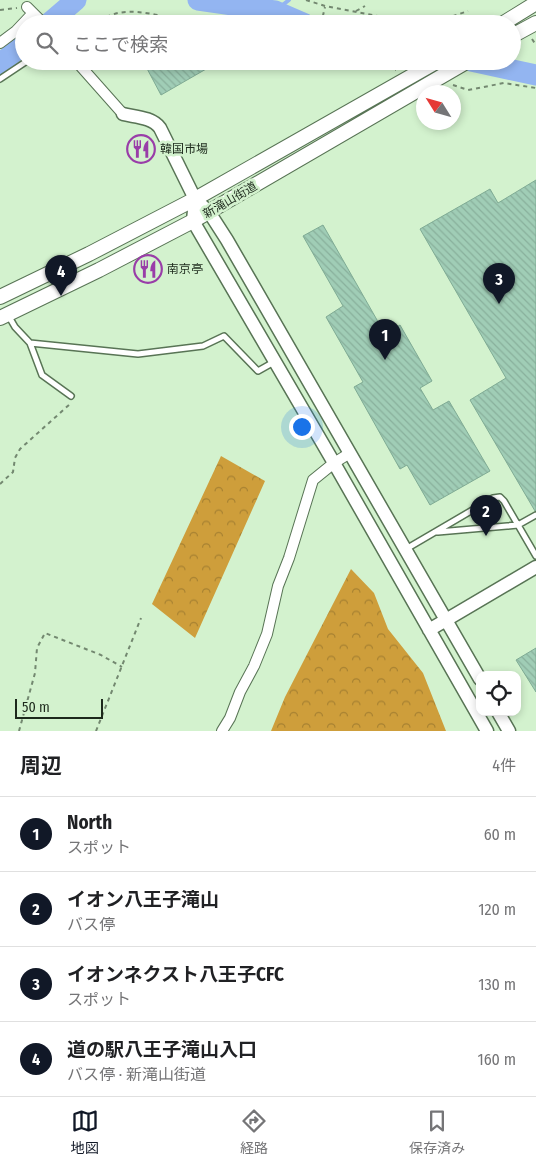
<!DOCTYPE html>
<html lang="ja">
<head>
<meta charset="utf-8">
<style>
  body { margin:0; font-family:"Fira Sans Condensed","Noto Sans JP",sans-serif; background:#f2f2f2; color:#202124 }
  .controls { position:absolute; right:15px; bottom:15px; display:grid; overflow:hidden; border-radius:10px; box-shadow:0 2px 8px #0003 }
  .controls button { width:45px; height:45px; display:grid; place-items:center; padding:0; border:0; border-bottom:1px solid #e0e0e0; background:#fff; color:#202124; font:25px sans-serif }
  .compass { position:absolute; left:416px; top:85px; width:45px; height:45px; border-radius:50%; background:#fff; box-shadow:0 2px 8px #0003; rotate:307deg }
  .scale { position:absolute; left:15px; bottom:12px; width:88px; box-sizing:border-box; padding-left:5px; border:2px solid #1d291c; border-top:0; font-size:14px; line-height:18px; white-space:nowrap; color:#1d291c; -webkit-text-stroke:4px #d3f2ce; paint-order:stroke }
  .you { position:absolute; left:301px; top:426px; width:18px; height:18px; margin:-12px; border:4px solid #fff; border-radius:50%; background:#1a73e8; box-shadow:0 0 0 8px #1a73e833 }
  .badge { display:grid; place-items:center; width:32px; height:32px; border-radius:50%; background:#111827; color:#fff; font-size:16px; font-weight:700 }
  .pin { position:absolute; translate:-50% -41px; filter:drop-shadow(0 1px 2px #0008) }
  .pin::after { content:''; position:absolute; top:26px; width:18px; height:15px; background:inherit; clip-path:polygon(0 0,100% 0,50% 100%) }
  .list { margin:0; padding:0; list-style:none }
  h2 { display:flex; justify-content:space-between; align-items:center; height:65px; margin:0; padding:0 20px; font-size:21px }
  h2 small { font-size:16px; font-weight:400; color:#757577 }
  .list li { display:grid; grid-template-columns:32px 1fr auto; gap:15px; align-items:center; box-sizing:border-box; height:75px; padding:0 20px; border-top:1px solid #e0e0e0 }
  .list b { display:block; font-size:19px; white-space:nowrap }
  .list p { margin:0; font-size:16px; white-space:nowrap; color:#757577 }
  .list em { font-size:16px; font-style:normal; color:#757577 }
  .icon { flex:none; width:28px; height:28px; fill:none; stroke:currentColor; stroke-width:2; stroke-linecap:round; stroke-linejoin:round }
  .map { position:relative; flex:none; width:536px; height:731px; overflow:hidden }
  .search { position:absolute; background:#fff; box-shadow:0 2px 8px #0003; left:15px; right:15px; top:15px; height:55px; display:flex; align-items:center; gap:12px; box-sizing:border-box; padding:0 18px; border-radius:28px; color:#757577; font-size:19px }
  .sheet { height:365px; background:#fff }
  nav { display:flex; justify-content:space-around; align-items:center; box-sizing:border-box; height:70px; border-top:1px solid #e0e0e0; background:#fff; font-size:14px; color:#757577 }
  nav a { display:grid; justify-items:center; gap:2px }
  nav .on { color:#111827 }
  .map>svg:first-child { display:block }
  .forest { fill:url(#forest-crowns) }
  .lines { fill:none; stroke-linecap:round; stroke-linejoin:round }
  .stream { stroke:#93b5f1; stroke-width:4 }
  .river { stroke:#93b5f1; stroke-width:21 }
  .building { fill:url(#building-back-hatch); stroke:#7fab94 }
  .service-casing { stroke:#587455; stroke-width:8 }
  .minor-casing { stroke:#587455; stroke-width:12 }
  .tertiary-casing { stroke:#587455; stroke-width:15 }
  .secondary-casing { stroke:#587455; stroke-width:16 }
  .path { stroke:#738870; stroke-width:2; stroke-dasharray:4 4; stroke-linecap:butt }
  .service { stroke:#fff; stroke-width:5 }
  .minor { stroke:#fff; stroke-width:10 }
  .tertiary { stroke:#fff; stroke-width:12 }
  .secondary { stroke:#fff; stroke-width:14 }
  .labels { text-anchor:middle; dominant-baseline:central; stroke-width:5; stroke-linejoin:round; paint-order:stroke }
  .poi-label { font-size:12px; fill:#1d291c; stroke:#d3f2ce; text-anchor:start }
  .street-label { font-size:12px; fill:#1d291c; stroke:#d3f2ce }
</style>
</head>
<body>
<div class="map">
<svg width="536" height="731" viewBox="0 0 536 731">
  <defs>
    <pattern id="forest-crowns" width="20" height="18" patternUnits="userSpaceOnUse" patternTransform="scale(1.25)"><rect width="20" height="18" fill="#ce9e3b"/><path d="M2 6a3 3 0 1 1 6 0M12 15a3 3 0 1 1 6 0" fill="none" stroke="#a78131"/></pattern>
    <pattern id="building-back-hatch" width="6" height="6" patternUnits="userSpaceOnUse" patternTransform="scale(1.25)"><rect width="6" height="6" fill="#a0cdb6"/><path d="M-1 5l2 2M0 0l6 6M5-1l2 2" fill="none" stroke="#89b09c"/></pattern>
  </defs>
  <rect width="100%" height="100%" fill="#d3f2ce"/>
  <path class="forest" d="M221,456l44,25 -70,157 -43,-34z
    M351,569l23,24 14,36 35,44 23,58h-175l14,-34z"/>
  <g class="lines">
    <path class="stream" d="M275,11l14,-11"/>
    <path class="river" d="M198,0l77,11 30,13
      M48,24l28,-24
      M471,61l65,14
      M0,64l24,-20"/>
  </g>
  <path class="building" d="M143,61h77l-59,34z
    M536,180v331h-1l-65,-111 36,-22 -86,-149 70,-40 8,14z
    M323,225l62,109 15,-9 32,56 -12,7 13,22 16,-9 41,70 -60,34 -23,-40 -7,4 -46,-82 9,-5 -37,-65 17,-11 -40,-70z
    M536,648v44l-20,-32z"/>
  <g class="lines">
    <defs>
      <path id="service" d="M0,79l27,-18
        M8,315l7,12 15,16 108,11 65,-8 21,-10 34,35 16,-9
        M30,343l12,32 29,21
        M438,532l80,-7 18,-10
        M406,549l87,-51 7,-1 4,4 32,55"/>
      <path id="minor" d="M27,7l17,17
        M0,43l16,-12 17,-18
        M76,61l47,53
        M222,731l8,-13 10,-26 14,-26 13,-32 11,-48 11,-28 24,-78 21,-17 16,-10"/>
      <path id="tertiary" d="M123,114c12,3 29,3 37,14l35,71 14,13 18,28 253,439
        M195,199l-2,22 141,242 153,268
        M429,630l107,-63
        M498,712l11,19"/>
      <path id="secondary" d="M502,24l34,-21
        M512,36l24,-13
        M0,297l89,-43 106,-55 243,-138
        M0,318l99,-48 94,-49 275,-160"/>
    </defs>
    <use href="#service" class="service-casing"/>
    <use href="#minor" class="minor-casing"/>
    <use href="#tertiary" class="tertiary-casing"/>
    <use href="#secondary" class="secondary-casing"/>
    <path class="path" d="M306,0l19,6 95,18
      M0,10l17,-2
      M356,11l9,-5
      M92,24c8,-4 17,-9 26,-11 21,-4 48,3 67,11
      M321,24l4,-17
      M430,24l38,-13
      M532,39l4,6
      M365,61l20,3 11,6
      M392,61l9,5
      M453,85l15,5 36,-7 32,5
      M0,484l13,-12 2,-14 5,-9 50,-45
      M19,731l16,-58 2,-25 8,-15 56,22 21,12
      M96,731l45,-113"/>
    <use href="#service" class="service"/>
    <use href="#minor" class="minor"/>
    <use href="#tertiary" class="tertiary"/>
    <use href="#secondary" class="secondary"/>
  </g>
  <defs>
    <symbol id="restaurant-ring" viewBox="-11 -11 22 22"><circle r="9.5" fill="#d3f2ce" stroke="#993da8" stroke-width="1.5"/><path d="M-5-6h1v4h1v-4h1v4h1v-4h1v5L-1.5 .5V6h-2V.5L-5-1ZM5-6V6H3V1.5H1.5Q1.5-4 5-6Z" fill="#993da8"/></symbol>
  </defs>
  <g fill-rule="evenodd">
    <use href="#restaurant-ring" x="125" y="133" width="32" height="32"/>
    <use href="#restaurant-ring" x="132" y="253" width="32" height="32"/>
  </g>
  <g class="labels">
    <g class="poi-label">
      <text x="160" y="149">韓国市場</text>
      <text x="167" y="269">南京亭</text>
    </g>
    <g class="street-label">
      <text transform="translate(230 200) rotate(-30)">新滝山街道</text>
    </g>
  </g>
</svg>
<div class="controls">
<button><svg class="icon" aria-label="locate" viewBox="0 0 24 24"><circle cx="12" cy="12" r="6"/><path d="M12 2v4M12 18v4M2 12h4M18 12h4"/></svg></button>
</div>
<svg class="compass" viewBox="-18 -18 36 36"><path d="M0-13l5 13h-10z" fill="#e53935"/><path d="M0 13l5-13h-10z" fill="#757577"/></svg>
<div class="scale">50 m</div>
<div class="you"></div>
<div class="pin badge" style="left:385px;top:360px">1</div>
<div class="pin badge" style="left:486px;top:536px">2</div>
<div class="pin badge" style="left:499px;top:304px">3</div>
<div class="pin badge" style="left:61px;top:296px">4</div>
<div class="search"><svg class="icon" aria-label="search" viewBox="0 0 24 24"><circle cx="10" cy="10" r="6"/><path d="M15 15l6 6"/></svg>ここで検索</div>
</div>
<section class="sheet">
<h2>周辺<small>4件</small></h2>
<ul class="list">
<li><span class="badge">1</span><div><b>North</b><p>スポット</p></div><em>60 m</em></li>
<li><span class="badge">2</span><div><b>イオン八王子滝山</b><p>バス停</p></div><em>120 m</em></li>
<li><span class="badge">3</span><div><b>イオンネクスト八王子CFC</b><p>スポット</p></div><em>130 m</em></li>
<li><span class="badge">4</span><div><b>道の駅八王子滝山入口</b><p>バス停 · 新滝山街道</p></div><em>160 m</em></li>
</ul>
</section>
<nav>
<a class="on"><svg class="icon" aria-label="map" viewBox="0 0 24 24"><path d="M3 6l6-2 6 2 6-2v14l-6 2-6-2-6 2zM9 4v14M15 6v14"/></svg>地図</a>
<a><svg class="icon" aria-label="directions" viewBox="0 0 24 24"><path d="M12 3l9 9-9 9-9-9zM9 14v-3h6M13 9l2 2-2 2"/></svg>経路</a>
<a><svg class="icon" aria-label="saved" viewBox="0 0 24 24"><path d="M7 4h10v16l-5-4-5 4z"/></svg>保存済み</a>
</nav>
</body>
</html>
